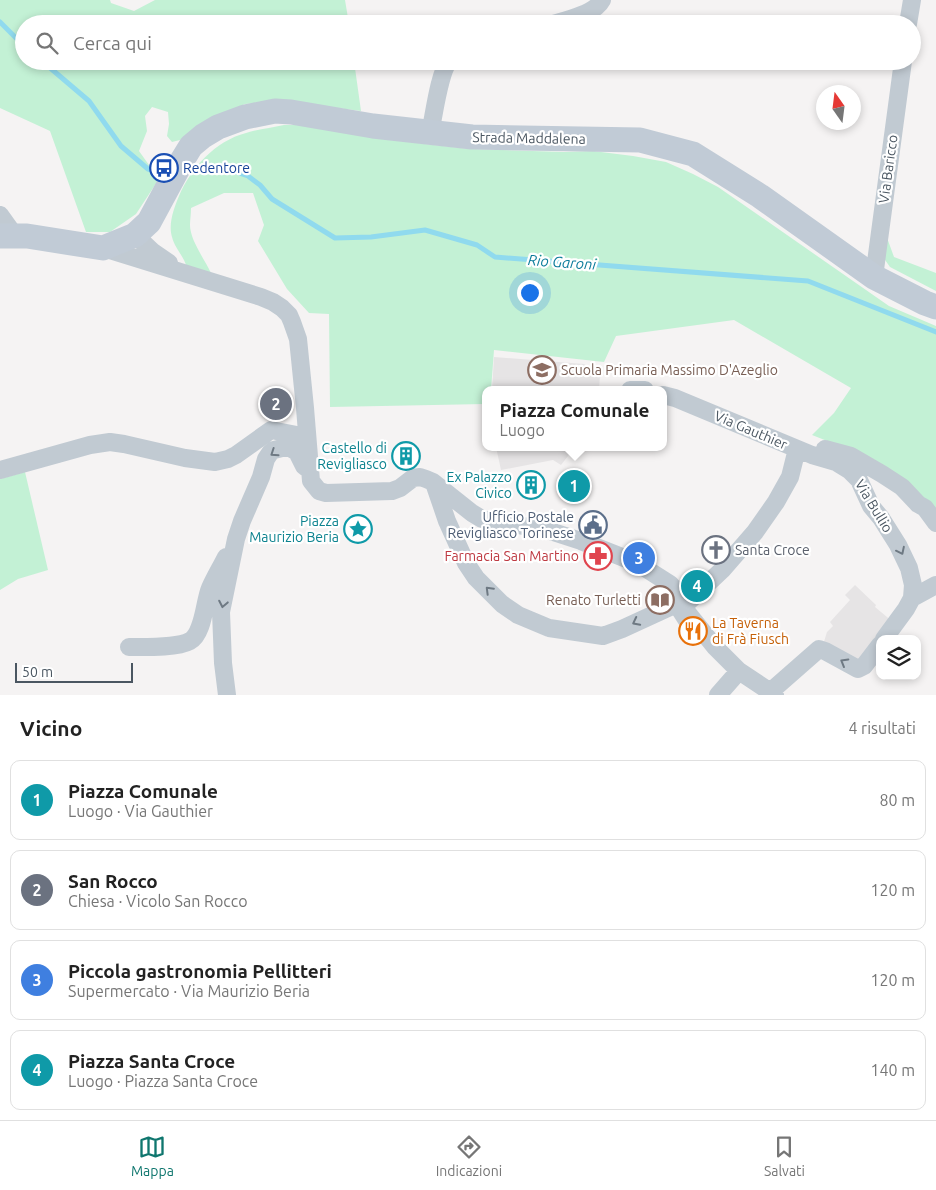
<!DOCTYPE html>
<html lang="it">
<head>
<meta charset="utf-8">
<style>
  body { margin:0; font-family:Ubuntu,sans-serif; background:#f6f6f6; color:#222 }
  .controls { position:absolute; right:15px; bottom:15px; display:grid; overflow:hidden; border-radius:10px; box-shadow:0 2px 8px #0003 }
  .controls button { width:45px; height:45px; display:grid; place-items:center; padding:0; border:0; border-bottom:1px solid #e0e0e0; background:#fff; color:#222; font:25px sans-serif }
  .compass { position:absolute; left:816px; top:85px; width:45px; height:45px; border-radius:50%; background:#fff; box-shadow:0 2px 8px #0003; rotate:346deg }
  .scale { position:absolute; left:15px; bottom:12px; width:118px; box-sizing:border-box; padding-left:5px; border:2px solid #4a5661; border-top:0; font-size:14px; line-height:18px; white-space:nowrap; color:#4a5661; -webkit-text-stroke:4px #fff; paint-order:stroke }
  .you { position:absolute; left:529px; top:292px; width:18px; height:18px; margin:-12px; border:4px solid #fff; border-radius:50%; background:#1a73e8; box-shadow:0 0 0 8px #1a73e833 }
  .badge { display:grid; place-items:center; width:32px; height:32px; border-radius:50%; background:#0f766e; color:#fff; font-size:16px; font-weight:700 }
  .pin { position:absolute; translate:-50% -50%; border:2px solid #fff; box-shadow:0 1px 5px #0006 }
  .popup { position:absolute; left:482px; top:386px; width:185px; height:65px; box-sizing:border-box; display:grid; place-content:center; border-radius:10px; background:#fff; filter:drop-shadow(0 1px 4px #0005); font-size:16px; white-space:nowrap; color:#767676 }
  .popup b { font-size:19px; color:#222 }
  .popup::after { content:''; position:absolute; left:50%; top:100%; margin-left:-10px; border:10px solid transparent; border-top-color:#fff }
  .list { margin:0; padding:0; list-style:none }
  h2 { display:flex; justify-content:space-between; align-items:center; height:65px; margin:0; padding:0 20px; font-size:21px }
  h2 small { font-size:16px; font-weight:400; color:#767676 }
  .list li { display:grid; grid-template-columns:32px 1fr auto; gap:15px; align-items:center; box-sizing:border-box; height:80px; margin:0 10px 10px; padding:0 10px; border:1px solid #e0e0e0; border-radius:10px }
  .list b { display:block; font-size:19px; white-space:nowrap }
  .list p { margin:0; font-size:16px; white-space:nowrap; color:#767676 }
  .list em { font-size:16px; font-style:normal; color:#767676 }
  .icon { flex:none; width:28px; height:28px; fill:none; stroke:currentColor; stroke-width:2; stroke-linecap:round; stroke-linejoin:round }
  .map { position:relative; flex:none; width:936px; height:695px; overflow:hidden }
  .search { position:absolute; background:#fff; box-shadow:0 2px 8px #0003; left:15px; right:15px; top:15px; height:55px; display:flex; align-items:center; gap:12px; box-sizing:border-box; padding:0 18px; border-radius:28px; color:#767676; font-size:19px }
  .sheet { height:425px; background:#fff }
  nav { display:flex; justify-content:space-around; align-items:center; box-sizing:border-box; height:70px; border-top:1px solid #e0e0e0; background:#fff; font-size:14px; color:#767676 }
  nav a { display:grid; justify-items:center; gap:2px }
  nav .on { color:#0f766e }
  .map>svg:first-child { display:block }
  .education { fill:#e6e4e5 }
  .green { fill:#c3f1d5 }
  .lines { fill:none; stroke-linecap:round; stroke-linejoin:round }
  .stream { stroke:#90daee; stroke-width:5 }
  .street { stroke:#c1cad2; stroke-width:18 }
  .secondary { stroke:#c1cbd6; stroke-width:25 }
  .oneway { stroke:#6e7983 }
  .labels { text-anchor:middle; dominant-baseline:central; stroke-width:4.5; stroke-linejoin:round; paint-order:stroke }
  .street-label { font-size:14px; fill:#4a5661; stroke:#fff }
  .transit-label { font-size:14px; fill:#164399; stroke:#fff; text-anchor:start }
  .education-label { font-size:14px; fill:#785e54; stroke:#fff; text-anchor:start }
  .culture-label { font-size:14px; fill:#0d838f; stroke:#fff; text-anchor:end }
  .service-label { font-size:14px; fill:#4e5e75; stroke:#fff; text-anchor:end }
  .worship-label { font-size:14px; fill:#5b616d; stroke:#fff; text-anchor:start }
  .health-label { font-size:14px; fill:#be3a42; stroke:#fff; text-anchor:end }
  .food-label { font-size:14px; fill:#c56008; stroke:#fff; text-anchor:start }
  .water-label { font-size:15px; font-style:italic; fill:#0c7c9b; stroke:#fff }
</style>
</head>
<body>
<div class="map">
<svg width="936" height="695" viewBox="0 0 936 695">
  <rect width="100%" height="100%" fill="#f5f3f3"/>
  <path class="education" d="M494,357l90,7 16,11 -1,15h-107z
    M496,447h79l-14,18 -8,-5 -52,10z
    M855,585l21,20 -1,2 18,15 -32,43 -38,-20 4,-13 6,-6 -3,-4 20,-22 -5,-5z"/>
  <path class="green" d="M0,0h110l1,3 23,8 21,-11h190l4,24h-325v37h330l7,50 -55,-7 -31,-3 -30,3 -34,15 -31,21 -8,2 -5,-6 2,-12 -1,-12 -16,-5 -7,9 2,15 -8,20 20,28 -23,35 -26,18h-24l-36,-101 -50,-23z
    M284,125h23l57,10 61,9 45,5 94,3 29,-1 40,5 33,6 27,12 25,13 171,119 47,20v185l-61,-51 -63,-25 22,-22 17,-25 -117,-68 -118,16 -12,26 -110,-12 -3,40h-6v14l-155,3 -1,-93 -20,-1 -22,-24 -29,-48 6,-16 -11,-32h-29l-33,15c0,6 -1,12 -1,17 0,15 15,35 21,48l-24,-5c-3,-12 -12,-19 -15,-31 -4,-13 2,-29 7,-41 12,-28 36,-55 67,-63 12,-4 25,-5 38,-8z
    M886,235l8,22 42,16v18l-46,-24 -7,-10z
    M25,472l23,98 -30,9 -18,11v-111z"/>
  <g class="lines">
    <path class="stream" d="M0,22l24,24
      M42,61l47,40 32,45 27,23 10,3
      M206,167l21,2 21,7 12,9 12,14 63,39 36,-1 54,-7 52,15 18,12 313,24 128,51"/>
    <path class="street" d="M553,24c14,-4 42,-10 49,-24
      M908,24l4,-24
      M430,133c4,-17 9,-60 19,-72
      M0,215l15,21
      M135,235l18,17 16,11
      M103,248l158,49 12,5 9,6 7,7 3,7 6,17 7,69 6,73 8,10 7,2 66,-2 8,-3 13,-10 7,-1 6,2 7,3 39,31 10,6 65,11 34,11 56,22 33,21 9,10 8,18 28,35 24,24 36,24
      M874,277l29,-216
      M630,390h15
      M663,395l12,3 137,57 24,7 13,8 10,10 12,26 10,12 17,27 11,23 4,17 -1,13 -6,11 -22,30
      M825,449l26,7 31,18 20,13 16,17 7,4 11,15
      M0,470l90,-25 20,-3 14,2 61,14 30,4 13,-3 8,-4 35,-25 36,7
      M434,483l13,38 19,42 10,15 26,26 16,11 31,13 54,8 19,-7 50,-23 4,-1 3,3 7,11
      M912,598l24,-13
      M684,606l38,-36 33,-38 21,-30 14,-25 7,-28
      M129,647c16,0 48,1 61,-6 14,-8 14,-39 20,-53 5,-11 11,-21 16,-31
      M770,692l49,-43 6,2 33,18 6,-3 16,-21
      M227,695l-4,-32 -2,-51 15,-73 6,-18 19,-44 5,-18 4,-6 4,-3 8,-2h8l7,4 7,14 5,4
      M718,695l21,-24"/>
    <path class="secondary" d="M0,236h27l76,12 32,-13 14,-13 34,-63 8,-13 12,-10 15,-9 27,-10 30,-6 16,1 82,14 99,11 168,3 53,14 67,42 114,81 51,26 11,4"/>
  </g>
  <defs><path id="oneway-chevron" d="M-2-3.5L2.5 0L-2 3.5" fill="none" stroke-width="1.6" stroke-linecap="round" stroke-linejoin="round" transform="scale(1.25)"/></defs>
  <g class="oneway">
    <use href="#oneway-chevron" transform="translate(274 453) rotate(146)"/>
    <use href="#oneway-chevron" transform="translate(901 551) rotate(64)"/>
    <use href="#oneway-chevron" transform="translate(489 590) rotate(-135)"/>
    <use href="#oneway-chevron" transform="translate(223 604) rotate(101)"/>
    <use href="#oneway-chevron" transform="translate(636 622) rotate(153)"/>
    <use href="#oneway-chevron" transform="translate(844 662) rotate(-150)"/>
  </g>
  <defs>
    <symbol id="bus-ring" viewBox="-11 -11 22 22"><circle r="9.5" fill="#fff" stroke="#1a4fb4" stroke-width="1.5"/><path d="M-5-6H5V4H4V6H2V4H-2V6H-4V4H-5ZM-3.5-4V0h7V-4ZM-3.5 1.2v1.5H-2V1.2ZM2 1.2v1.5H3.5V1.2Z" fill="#1a4fb4"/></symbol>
    <symbol id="school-ring" viewBox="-11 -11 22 22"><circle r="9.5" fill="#fff" stroke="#8d6e63" stroke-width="1.5"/><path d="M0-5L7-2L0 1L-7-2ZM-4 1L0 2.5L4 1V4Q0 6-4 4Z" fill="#8d6e63"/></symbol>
    <symbol id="building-ring" viewBox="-11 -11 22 22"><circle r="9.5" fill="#fff" stroke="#0f9aa8" stroke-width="1.5"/><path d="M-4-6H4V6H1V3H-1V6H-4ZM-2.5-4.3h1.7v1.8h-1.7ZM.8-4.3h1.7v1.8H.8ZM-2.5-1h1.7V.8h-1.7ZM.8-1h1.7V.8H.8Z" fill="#0f9aa8"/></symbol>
    <symbol id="civic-ring" viewBox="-11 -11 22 22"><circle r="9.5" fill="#fff" stroke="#5c6f8a" stroke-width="1.5"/><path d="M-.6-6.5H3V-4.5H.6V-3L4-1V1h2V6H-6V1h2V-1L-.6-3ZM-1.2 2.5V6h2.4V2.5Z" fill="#5c6f8a"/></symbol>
    <symbol id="sight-ring" viewBox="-11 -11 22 22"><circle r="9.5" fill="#fff" stroke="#0f9aa8" stroke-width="1.5"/><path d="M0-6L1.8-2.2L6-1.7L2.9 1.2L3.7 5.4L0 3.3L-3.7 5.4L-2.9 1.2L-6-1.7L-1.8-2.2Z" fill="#0f9aa8"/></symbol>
    <symbol id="church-ring" viewBox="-11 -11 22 22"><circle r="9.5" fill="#fff" stroke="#6b7280" stroke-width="1.5"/><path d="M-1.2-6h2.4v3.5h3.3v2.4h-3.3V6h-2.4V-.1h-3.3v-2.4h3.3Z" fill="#6b7280"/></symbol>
    <symbol id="pharmacy-ring" viewBox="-11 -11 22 22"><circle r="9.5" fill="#fff" stroke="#e0444e" stroke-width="1.5"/><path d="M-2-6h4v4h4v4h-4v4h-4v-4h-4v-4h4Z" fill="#e0444e"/></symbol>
    <symbol id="library-ring" viewBox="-11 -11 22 22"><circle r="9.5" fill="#fff" stroke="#8d6e63" stroke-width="1.5"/><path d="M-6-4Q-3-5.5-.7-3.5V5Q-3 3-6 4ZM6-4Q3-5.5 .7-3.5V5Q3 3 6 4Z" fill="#8d6e63"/></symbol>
    <symbol id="restaurant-ring" viewBox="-11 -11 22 22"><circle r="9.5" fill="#fff" stroke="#e8710a" stroke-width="1.5"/><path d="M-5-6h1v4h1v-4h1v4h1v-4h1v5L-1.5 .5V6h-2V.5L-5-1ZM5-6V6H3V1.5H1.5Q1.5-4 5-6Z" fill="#e8710a"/></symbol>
  </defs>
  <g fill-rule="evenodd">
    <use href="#bus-ring" x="148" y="152" width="32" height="32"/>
    <use href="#school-ring" x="526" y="354" width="32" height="32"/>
    <use href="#building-ring" x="390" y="440" width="32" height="32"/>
    <use href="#building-ring" x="515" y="469" width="32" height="32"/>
    <use href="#civic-ring" x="577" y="509" width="32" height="32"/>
    <use href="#sight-ring" x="342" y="513" width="32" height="32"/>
    <use href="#church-ring" x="700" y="534" width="32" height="32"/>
    <use href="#pharmacy-ring" x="582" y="540" width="32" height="32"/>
    <use href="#library-ring" x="644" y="584" width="32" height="32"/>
    <use href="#restaurant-ring" x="677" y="615" width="32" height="32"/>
  </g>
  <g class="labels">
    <g class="street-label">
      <text transform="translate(529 138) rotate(1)">Strada Maddalena</text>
      <text transform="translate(888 169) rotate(-82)">Via Baricco</text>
      <text transform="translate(751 430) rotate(23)">Via Gauthier</text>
      <text transform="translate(874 506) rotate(59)">Via Bullio</text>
    </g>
    <g class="transit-label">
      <text x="183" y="168">Redentore</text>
    </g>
    <g class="education-label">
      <text x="561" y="370">Scuola Primaria Massimo D'Azeglio</text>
      <text x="641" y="600" text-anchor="end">Renato Turletti</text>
    </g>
    <g class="culture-label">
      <text x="387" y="448">Castello di<tspan x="387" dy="16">Revigliasco</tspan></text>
      <text x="512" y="477">Ex Palazzo<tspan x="512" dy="16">Civico</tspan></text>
      <text x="339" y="521">Piazza<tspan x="339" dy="16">Maurizio Beria</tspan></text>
    </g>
    <g class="service-label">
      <text x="574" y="517">Ufficio Postale<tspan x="574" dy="16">Revigliasco Torinese</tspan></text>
    </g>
    <g class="worship-label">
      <text x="735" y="550">Santa Croce</text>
    </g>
    <g class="health-label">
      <text x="579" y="556">Farmacia San Martino</text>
    </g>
    <g class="food-label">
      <text x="712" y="623">La Taverna<tspan x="712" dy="16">di Frà Fiusch</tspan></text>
    </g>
    <g class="water-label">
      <text transform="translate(562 262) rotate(4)">Rio Garoni</text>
    </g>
  </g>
</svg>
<div class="controls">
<button><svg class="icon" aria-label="layers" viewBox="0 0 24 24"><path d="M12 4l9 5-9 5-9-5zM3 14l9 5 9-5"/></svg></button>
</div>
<svg class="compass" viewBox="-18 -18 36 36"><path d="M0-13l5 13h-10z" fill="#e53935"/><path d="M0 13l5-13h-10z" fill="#767676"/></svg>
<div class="scale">50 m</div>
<div class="you"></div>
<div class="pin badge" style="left:574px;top:486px;background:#0f9aa8">1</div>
<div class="popup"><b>Piazza Comunale</b>Luogo</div>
<div class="pin badge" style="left:276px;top:404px;background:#6b7280">2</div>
<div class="pin badge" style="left:639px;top:558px;background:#3f7fe0">3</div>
<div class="pin badge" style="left:697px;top:586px;background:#0f9aa8">4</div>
<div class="search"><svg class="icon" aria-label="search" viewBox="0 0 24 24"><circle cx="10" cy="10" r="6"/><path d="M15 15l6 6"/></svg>Cerca qui</div>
</div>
<section class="sheet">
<h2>Vicino<small>4 risultati</small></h2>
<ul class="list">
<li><span class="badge" style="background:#0f9aa8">1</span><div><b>Piazza Comunale</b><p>Luogo · Via Gauthier</p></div><em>80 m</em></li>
<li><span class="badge" style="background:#6b7280">2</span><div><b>San Rocco</b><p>Chiesa · Vicolo San Rocco</p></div><em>120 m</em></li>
<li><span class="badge" style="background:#3f7fe0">3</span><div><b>Piccola gastronomia Pellitteri</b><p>Supermercato · Via Maurizio Beria</p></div><em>120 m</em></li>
<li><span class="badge" style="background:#0f9aa8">4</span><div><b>Piazza Santa Croce</b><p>Luogo · Piazza Santa Croce</p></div><em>140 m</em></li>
</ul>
</section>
<nav>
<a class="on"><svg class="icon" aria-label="map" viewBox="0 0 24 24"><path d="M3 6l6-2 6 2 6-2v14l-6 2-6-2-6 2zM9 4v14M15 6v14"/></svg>Mappa</a>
<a><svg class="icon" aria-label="directions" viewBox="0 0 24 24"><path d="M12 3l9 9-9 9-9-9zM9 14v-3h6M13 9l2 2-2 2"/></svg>Indicazioni</a>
<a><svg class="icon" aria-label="saved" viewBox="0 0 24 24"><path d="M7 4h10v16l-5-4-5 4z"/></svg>Salvati</a>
</nav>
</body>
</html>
